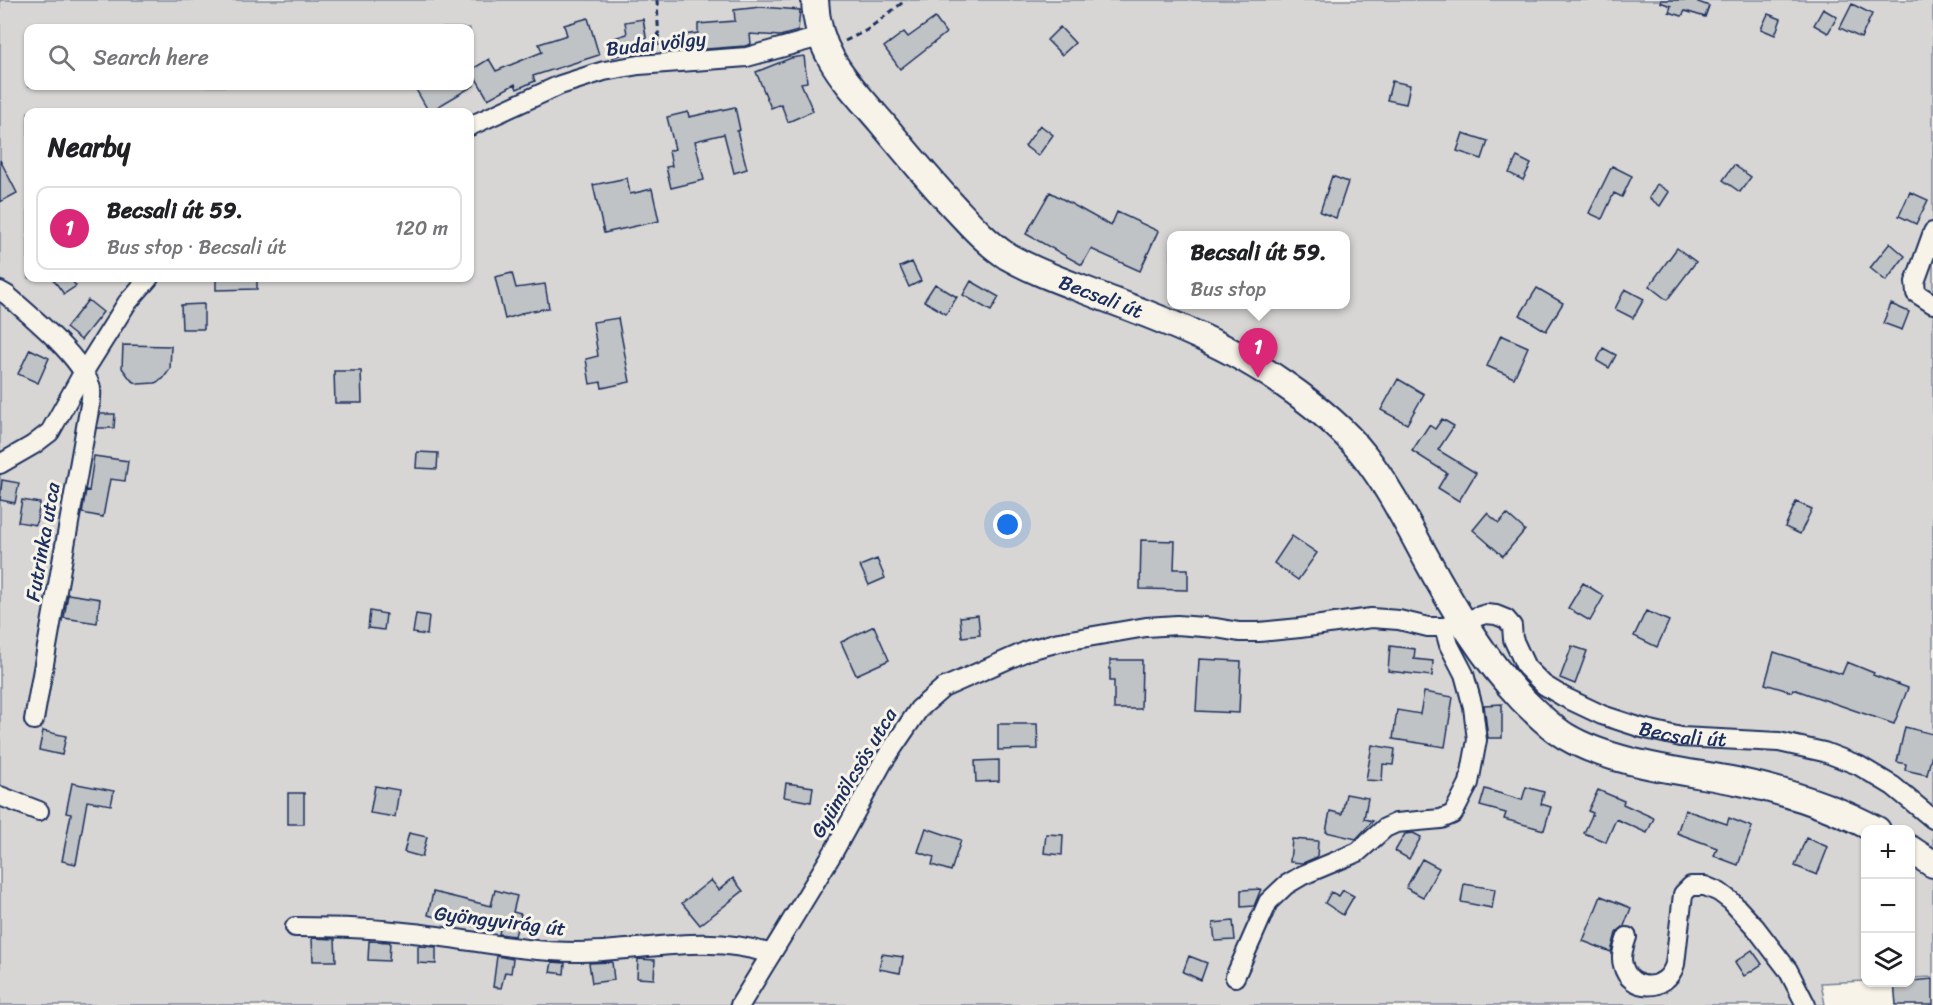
<!DOCTYPE html>
<html lang="en">
<head>
<meta charset="utf-8">
<style>
  body { margin:0; font-family:Sriracha,sans-serif; background:#f6f6f6; color:#202124 }
  .controls { position:absolute; right:18px; bottom:18px; display:grid; overflow:hidden; border-radius:12px; box-shadow:0 2px 4px #0004 }
  .controls button { width:54px; height:54px; display:grid; place-items:center; padding:0; border:0; border-bottom:2px solid #e0e0e0; background:#fff; color:#202124; font:30px sans-serif }
  .you { position:absolute; left:1008px; top:525px; width:21px; height:21px; margin:-15px; border:4px solid #fff; border-radius:50%; background:#1a73e8; box-shadow:0 0 0 9px #1a73e833 }
  .badge { display:grid; place-items:center; width:39px; height:39px; border-radius:50%; background:#db2777; color:#fff; font-size:20px; font-weight:700 }
  .pin { position:absolute; translate:-50% -50px; filter:drop-shadow(0 2px 3px #0008) }
  .pin::after { content:''; position:absolute; top:32px; width:21px; height:18px; background:inherit; clip-path:polygon(0 0,100% 0,50% 100%) }
  .popup { position:absolute; left:1167px; top:231px; width:183px; height:78px; box-sizing:border-box; display:grid; place-content:center; border-radius:12px; background:#fff; filter:drop-shadow(0 2px 4px #0005); font-size:20px; white-space:nowrap; color:#757577 }
  .popup b { font-size:22px; color:#202124 }
  .popup::after { content:''; position:absolute; left:50%; top:100%; margin-left:-12px; border:12px solid transparent; border-top-color:#fff }
  .list { margin:0; padding:0; list-style:none }
  h2 { display:flex; justify-content:space-between; align-items:center; height:78px; margin:0; padding:0 24px; font-size:26px }
  h2 small { font-size:20px; font-weight:400; color:#757577 }
  .list li { display:grid; grid-template-columns:39px 1fr auto; gap:18px; align-items:center; box-sizing:border-box; height:84px; margin:0 12px 12px; padding:0 12px; border:2px solid #e0e0e0; border-radius:12px }
  .list b { display:block; font-size:22px; white-space:nowrap }
  .list p { margin:0; font-size:20px; white-space:nowrap; color:#757577 }
  .list em { font-size:20px; font-style:normal; color:#757577 }
  .icon { flex:none; width:33px; height:33px; fill:none; stroke:currentColor; stroke-width:2; stroke-linecap:round; stroke-linejoin:round }
  .map { position:relative; flex:none; width:1933px; height:1005px; overflow:hidden }
  .search { position:absolute; background:#fff; box-shadow:0 2px 4px #0004; left:24px; top:24px; width:450px; height:66px; display:flex; align-items:center; gap:15px; box-sizing:border-box; padding:0 21px; border-radius:12px; color:#757577; font-size:22px }
  .panel { position:absolute; background:#fff; box-shadow:0 2px 4px #0004; left:24px; top:108px; width:450px; height:174px; border-radius:12px }
  .map>svg:first-child { display:block }
  .green { fill:#d7d6d4; stroke:#798299; stroke-width:1.5; fill-rule:evenodd }
  .building { fill:#c0c3c5; stroke:#1b2f5e; stroke-width:1.5 }
  .lines { fill:none; stroke-linecap:round; stroke-linejoin:round }
  .minor-casing { stroke:#1b2f5e; stroke-width:22 }
  .secondary-casing { stroke:#1b2f5e; stroke-width:30 }
  .path { stroke:#1b2f5e; stroke-width:3; stroke-dasharray:6 4.5; stroke-linecap:butt }
  .minor { stroke:#f7f3e8; stroke-width:18 }
  .secondary { stroke:#f7f3e8; stroke-width:26 }
  .labels { text-anchor:middle; dominant-baseline:central; stroke-width:6; stroke-linejoin:round; paint-order:stroke }
  .street-label { font-size:20px; fill:#1b2f5e; stroke:#f7f3e8 }
</style>
</head>
<body>
<div class="map">
<svg width="1933" height="1005" viewBox="0 0 1933 1005">
  <rect width="100%" height="100%" fill="#f7f3e8"/>
  <filter id="ink" filterUnits="userSpaceOnUse"><feTurbulence type="fractalNoise" baseFrequency=".0167" numOctaves="2"/><feDisplacementMap in="SourceGraphic" scale="12" xChannelSelector="R" yChannelSelector="G"/><feConvolveMatrix kernelMatrix="1 2 1 2 8 2 1 2 1" color-interpolation-filters="sRGB"/></filter>
  <g filter="url(#ink)">
    <path class="green" d="M0,0h1933v977l-22,1 -1,-148h-44l-1,151 -44,2 4,22h-1825zM28,28h442v58h-442zM28,112h442v166h-442zM1171,236h174v68h-174z"/>
    <path class="building" d="M1661,0h32l16,6 -4,11 -20,-6 -3,5 -13,-4 2,-6 -11,-4z
      M1852,4l20,10 -11,24 -21,-10z
      M761,7l39,3 -2,21 -18,5 -30,-2 1,10 -6,2 -77,6 -1,-10 9,-2v-4l22,-3v-9l37,-3 -1,-11z
      M1823,9l14,8 -9,16 -14,-8z
      M1768,14l13,5 -6,16 -14,-6z
      M588,18l11,37 -66,21 2,5 -18,8 -2,-5 -27,15 -17,-29 18,-11 7,12 46,-19 -3,-8 28,-9 -3,-10z
      M935,18l11,15 -46,36 -16,-22 20,-15 4,5z
      M643,19l4,23 4,-1 1,12 -18,1 -1,-3 -20,6 -5,-17 19,-6 -2,-12z
      M1060,27l15,16 -13,12 -15,-15z
      M804,56l3,26 -6,1 12,28 -25,11 -7,-18 -10,4 -15,-36 35,-14z
      M1392,81l18,4 -4,19 -19,-4z
      M414,86h59l-44,26z
      M735,107l5,23 -3,1 10,38 -13,4 -10,-39 -29,7 9,39 -33,8 -5,-21 6,-1 -3,-15 6,-2 -8,-32 21,-5 1,5z
      M1040,125l13,10 -15,21 -13,-10z
      M1463,133l25,8 -6,18 -25,-8z
      M1517,157l14,7 -8,16 -14,-7z
      M0,160l17,33 -17,9z
      M1734,165l17,12 -11,15 -17,-12z
      M1612,166l20,10 -10,21 -8,-4 -12,26 -13,-6z
      M1332,176l16,6 -12,36 -16,-6z
      M627,178l3,16 22,-5 7,32 -55,12 -11,-48z
      M1657,184l12,8 -9,14 -11,-8z
      M1050,192l61,34 6,-14 41,19 -18,40 -49,-22 -9,16 -56,-31z
      M1910,192l18,8 -12,24 -17,-8z
      M1890,243l15,13 -19,25 -16,-13z
      M1677,248l19,14 -29,38 -18,-14z
      M912,262l9,19 -12,6 -9,-20z
      M512,273l4,15 29,-4 4,24 -28,5 1,1 -17,5 -10,-42z
      M52,278h18l6,8 -12,8z
      M216,278h41v11l-41,1z
      M971,281l28,16 -8,14 -28,-16z
      M935,284l22,13 -11,17 -22,-13z
      M1537,288l26,15 -17,28 -26,-16z
      M1625,289l19,10 -11,19 -18,-9z
      M88,300l15,12 -22,28 -15,-12z
      M204,304v25h-22l-1,-24z
      M1891,304l18,8 -7,18 -19,-7z
      M618,318l12,64 -28,6 -1,-6 -11,2 -4,-25 12,-3 -5,-34z
      M1501,335l27,12 -14,31 -27,-12z
      M123,345l48,1 -1,23 -7,10 -8,4 -17,1 -7,-4 -9,-12z
      M1603,348l13,7 -7,13 -12,-7z
      M30,349l19,9 -11,25 -20,-9z
      M334,371h27l1,32h-27z
      M1398,379l26,15 -17,30 -26,-14z
      M100,414h15l-1,14h-17z
      M1442,419l12,7 -16,24 38,23 -17,28 -21,-13 9,-15 -35,-22 17,-26 6,4z
      M417,452l21,1 -1,16 -21,-1z
      M94,456l34,5 -3,20 -15,-2 -7,38 -21,-4 4,-23 3,1z
      M2,480l17,3 -4,20 -15,-3z
      M22,500l18,3 -4,22 -18,-3z
      M1796,502l16,7 -12,25 -15,-7z
      M1487,513l12,10 8,-9 18,16 -22,26 -30,-26z
      M1292,536l25,17 -19,27 -24,-17z
      M1141,540l34,1 -1,28h14v21l-48,-1z
      M877,559l8,19 -16,7 -9,-19z
      M1583,583l21,13 -14,25 -22,-13z
      M68,594l32,5 -3,24 -33,-5z
      M370,611l16,3 -2,16 -16,-2z
      M1646,611l23,10 -12,26 -23,-11z
      M416,614l13,2 -2,19 -14,-2z
      M978,615l2,20 -18,2 -2,-20z
      M874,626l15,34 -33,15 -15,-33z
      M1390,646l25,3 -1,10 19,2 -1,15 -44,-5z
      M1572,646l15,5 -12,33 -15,-6z
      M1774,652l68,22 5,-12 27,11 -1,2 35,13 -14,36 -101,-35 -1,3 -27,-8z
      M1199,659l42,2 -2,52 -43,-2z
      M1110,660h32l-1,49h-27v-28h-4z
      M1424,692l29,5 -8,50 -52,-8 4,-29 23,4z
      M1502,704v34h-14l-4,-33z
      M998,724h39l1,25 -40,1z
      M1905,727l28,7v15l-6,26 -22,-5 1,-6 -9,-2z
      M43,731l23,5 -4,19 -23,-5z
      M1372,745l23,4 -2,16 -10,-1 -1,17 -16,-1z
      M999,760v21l-23,1 -1,-21z
      M72,783l42,8 -3,14 -24,-4 -11,63 -14,-3 9,-47 -5,-1z
      M786,783l27,4 -2,15 -27,-5z
      M375,786l24,4 -4,27 -25,-4z
      M1526,787l18,5 -3,12 10,3 -7,23 -40,-11 2,-6 -26,-7 5,-17 37,11z
      M1598,790l26,11 -1,3 31,14 -7,15 -31,-14 -10,23 -22,-9 9,-20 -5,-2z
      M288,793h16v31h-16z
      M1346,794l22,4 -4,21 9,2 -17,18 -30,-7 4,-21 12,3z
      M1685,810l42,14 2,-6 23,9 -14,38 -24,-9 3,-8 -40,-15z
      M926,828l35,12 -10,31 -19,-6 2,-8 -16,-5z
      M409,833l18,4 -5,20 -18,-5z
      M1413,833l8,4 -12,22 -14,-8 10,-17z
      M1046,834l17,1 -1,20 -18,-2z
      M1806,838l22,9 -11,28 -22,-9z
      M1292,839l26,2 -1,16 -14,6 -13,-1z
      M1422,859l17,9 -16,29 -17,-9z
      M733,878l10,13 -43,34 -18,-22 29,-23 8,10z
      M1464,884l31,5 -3,19 -31,-6z
      M1261,889l-7,17 -13,1v-17z
      M495,890l22,6 -4,16 8,2 -6,22 -16,-2 1,-5 -25,-6v3l-47,-11 5,-23 58,14z
      M1343,890l11,6 -11,19 -18,-12 6,-11 8,4z
      M1601,896l30,12 -7,18 -8,7 -5,19 -28,-11z
      M1233,921l2,19 -20,1 -2,-18z
      M312,938l23,1 1,22h-23z
      M369,941l21,1 -1,19 -21,-1z
      M418,946l18,1v17l-18,-1z
      M1752,950l10,14 -18,12 -9,-14z
      M882,954l21,3 -3,16 -21,-4z
      M497,956l16,3 -2,14 -6,-1 -4,16 -8,-1z
      M1189,956l18,7 -6,17 -18,-8z
      M638,959l17,1 -1,19 -17,-1z
      M552,962l13,1 -1,11 -14,-2z
      M612,962l2,18 -22,3 -3,-20z
      M1933,979v26h-37l-2,-23h17v-1z"/>
    <g class="lines">
      <defs>
        <g id="minor">
          <path d="M470,126l90,-41 44,-14 35,-6 108,-8 73,-20"/>
          <path d="M1933,232l-18,50 1,11 17,11"/>
          <path d="M0,291l7,4c25,22 71,59 83,90 2,4 1,10 1,14l-57,321"/>
          <path d="M0,464l33,-19 17,-13 33,-59 44,-70 22,-25"/>
          <path d="M0,796l39,15"/>
          <path d="M295,927c40,0 79,1 118,6 55,6 109,19 163,19 67,0 129,-20 195,2"/>
          <path d="M1627,937c-3,9 -7,19 -4,28 6,27 44,28 52,-1l8,-70 8,-8h14l14,6 12,9 24,26 33,43 18,35"/>
          <path d="M1235,977l33,-75 18,-17 17,-10 55,-23 27,-24 11,-5 45,-4 12,-5 16,-31 8,-43 -4,-33 -9,-33 -15,-29 -5,-18"/>
          <path id="s1" d="M740,1005l94,-154 49,-89 36,-53 24,-21 86,-38 30,-8 87,-15 31,-2 39,3 23,4h20l41,-4 71,-10 28,2 29,7h16l42,-13 10,1 10,4 6,7 1,13 13,28 18,18 20,12 38,18 40,13 39,9 98,5 45,10 34,13 35,21 40,33"/>
        </g>
        <g id="secondary">
          <path id="s2" d="M815,0c2,55 32,82 66,122 24,29 48,58 74,86 16,17 32,35 52,48 31,18 66,29 98,42 62,23 126,48 179,86 29,20 58,43 80,71 25,32 43,68 62,103 27,50 57,100 96,141 13,13 27,27 43,37 46,28 119,35 171,45 49,10 98,26 141,49"/>
          <path d="M1910,849l23,15"/>
        </g>
      </defs>
      <use href="#minor" class="minor-casing"/>
      <use href="#secondary" class="secondary-casing"/>
      <path class="path" d="M657,0l2,46
        M845,41l22,-11 39,-30"/>
      <use href="#minor" class="minor"/>
      <use href="#secondary" class="secondary"/>
    </g>
  </g>
  <g class="labels">
    <g class="street-label">
      <text transform="translate(656 44) rotate(-6)">Budai völgy</text>
      <text stroke="none"><textPath href="#s2" startOffset="429">Becsali út</textPath></text>
      <text transform="translate(43 542) rotate(-80)">Futrinka utca</text>
      <text stroke="none"><textPath href="#s1" startOffset="1184">Becsali út</textPath></text>
      <text transform="translate(854 773) rotate(-59)">Gyümölcsös utca</text>
      <text transform="translate(500 921) rotate(7)">Gyöngyvirág út</text>
    </g>
  </g>
</svg>
<div class="controls">
<button>+</button>
<button>−</button>
<button><svg class="icon" aria-label="layers" viewBox="0 0 24 24"><path d="M12 4l9 5-9 5-9-5zM3 14l9 5 9-5"/></svg></button>
</div>
<div class="you"></div>
<div class="pin badge" style="left:1258px;top:378px">1</div>
<div class="popup"><b>Becsali út 59.</b>Bus stop</div>
<div class="search"><svg class="icon" aria-label="search" viewBox="0 0 24 24"><circle cx="10" cy="10" r="6"/><path d="M15 15l6 6"/></svg>Search here</div>
<section class="panel">
<h2>Nearby<small></small></h2>
<ul class="list">
<li><span class="badge">1</span><div><b>Becsali út 59.</b><p>Bus stop · Becsali út</p></div><em>120 m</em></li>
</ul>
</section>
</div>
</body>
</html>
